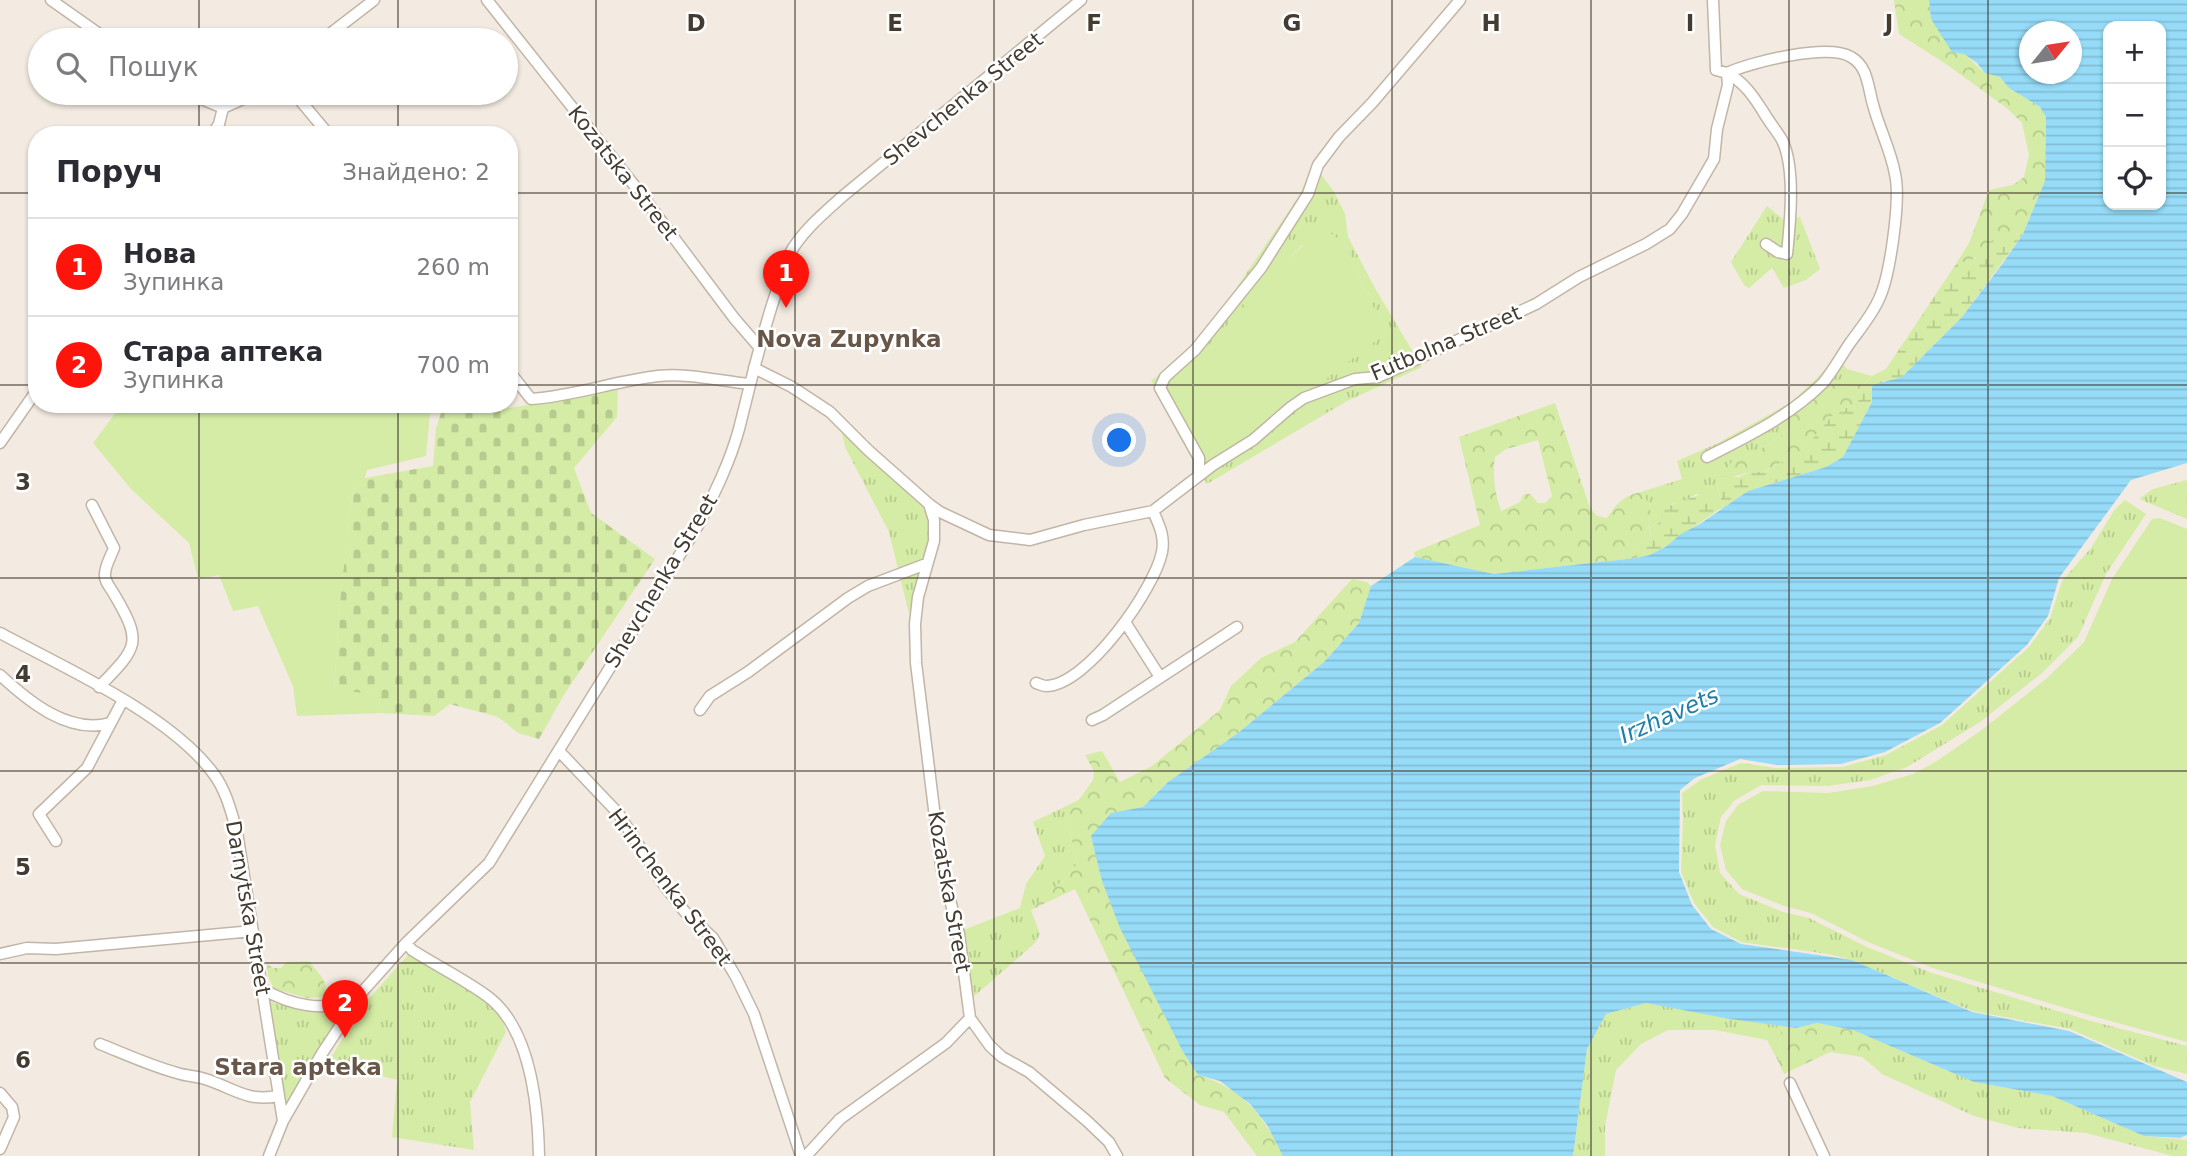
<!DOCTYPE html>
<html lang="uk">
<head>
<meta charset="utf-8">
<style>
  body { margin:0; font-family:"DejaVu Sans",sans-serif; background:#f7f7f7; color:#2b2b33 }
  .controls { position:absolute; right:21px; top:21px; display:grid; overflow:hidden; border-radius:14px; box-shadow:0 2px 5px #0004 }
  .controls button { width:63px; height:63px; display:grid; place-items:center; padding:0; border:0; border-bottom:2px solid #e1e1e2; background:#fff; color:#2b2b33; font:35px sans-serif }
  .compass { position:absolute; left:2019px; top:21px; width:63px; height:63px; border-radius:50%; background:#fff; box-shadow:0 2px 5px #0004; rotate:60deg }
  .you { position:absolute; left:1120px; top:441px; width:24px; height:24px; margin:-18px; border:5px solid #fff; border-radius:50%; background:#1a73e8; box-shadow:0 0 0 10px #1a73e833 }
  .badge { display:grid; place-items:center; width:46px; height:46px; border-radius:50%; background:#ff140c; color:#fff; font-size:23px; font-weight:700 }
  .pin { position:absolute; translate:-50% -58px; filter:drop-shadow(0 2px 4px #0008) }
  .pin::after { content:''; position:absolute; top:37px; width:24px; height:21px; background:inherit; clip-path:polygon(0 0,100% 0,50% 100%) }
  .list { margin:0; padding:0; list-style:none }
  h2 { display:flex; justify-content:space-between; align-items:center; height:91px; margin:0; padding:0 28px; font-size:30px }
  h2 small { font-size:23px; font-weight:400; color:#7c7c81 }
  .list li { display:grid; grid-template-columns:46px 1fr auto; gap:21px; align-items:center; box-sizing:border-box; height:98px; padding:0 28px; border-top:2px solid #e1e1e2 }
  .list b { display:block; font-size:26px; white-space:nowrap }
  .list p { margin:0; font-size:23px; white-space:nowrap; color:#7c7c81 }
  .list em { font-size:23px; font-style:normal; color:#7c7c81 }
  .icon { flex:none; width:38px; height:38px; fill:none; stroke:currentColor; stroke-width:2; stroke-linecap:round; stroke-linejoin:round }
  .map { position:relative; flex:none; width:2187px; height:1156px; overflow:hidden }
  .search { position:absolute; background:#fff; box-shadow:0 2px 5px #0004; left:28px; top:28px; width:490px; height:77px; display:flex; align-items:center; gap:18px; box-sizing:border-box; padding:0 24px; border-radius:38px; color:#7c7c81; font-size:26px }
  .panel { position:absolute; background:#fff; box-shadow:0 2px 5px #0004; left:28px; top:126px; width:490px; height:287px; border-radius:28px }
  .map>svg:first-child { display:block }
  .grass { fill:url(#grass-tufts); fill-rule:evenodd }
  .forest { fill:url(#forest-crowns); fill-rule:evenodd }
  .wetland { fill:url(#wetland-marsh) }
  .cemetery { fill:url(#cemetery-stones) }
  .garden { fill:#d4eca5 }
  .water { fill:url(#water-rules); fill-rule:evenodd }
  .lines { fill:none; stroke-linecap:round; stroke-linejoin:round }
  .minor-casing { stroke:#c1b5a6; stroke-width:13 }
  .minor { stroke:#fff; stroke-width:10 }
  .grid { fill:none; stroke:#443b31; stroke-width:2; stroke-opacity:0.55 }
  .labels { text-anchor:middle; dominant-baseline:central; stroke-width:5; stroke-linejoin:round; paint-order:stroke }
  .street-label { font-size:21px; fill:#443b31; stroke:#fff }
  .neighbourhood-label { font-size:23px; font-weight:bold; fill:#685748; stroke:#fff }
  .water-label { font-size:23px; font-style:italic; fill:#1f7fa8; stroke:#fff }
  .grid-label { font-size:23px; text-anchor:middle; font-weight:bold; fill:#443b31; stroke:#fff; stroke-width:5; stroke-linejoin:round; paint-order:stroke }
</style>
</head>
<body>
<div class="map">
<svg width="2187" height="1156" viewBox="0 0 2187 1156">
  <defs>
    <pattern id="grass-tufts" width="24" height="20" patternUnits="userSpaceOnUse" patternTransform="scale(1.75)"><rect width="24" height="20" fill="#d4eca5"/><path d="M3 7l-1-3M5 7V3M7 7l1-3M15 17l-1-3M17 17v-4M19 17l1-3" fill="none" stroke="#b7cb8e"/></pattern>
    <pattern id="forest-crowns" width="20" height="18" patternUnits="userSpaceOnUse" patternTransform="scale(1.75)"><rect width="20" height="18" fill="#d4eca5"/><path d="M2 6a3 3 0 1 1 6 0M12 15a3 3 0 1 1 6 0" fill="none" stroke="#b7cb8e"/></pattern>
    <pattern id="wetland-marsh" width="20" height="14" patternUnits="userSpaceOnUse" patternTransform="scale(1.75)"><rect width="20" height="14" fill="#d4eca5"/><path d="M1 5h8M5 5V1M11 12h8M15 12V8" fill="none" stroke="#b7cb8e"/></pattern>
    <pattern id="cemetery-stones" width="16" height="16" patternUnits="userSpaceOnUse" patternTransform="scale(1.75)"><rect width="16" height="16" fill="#d4eca5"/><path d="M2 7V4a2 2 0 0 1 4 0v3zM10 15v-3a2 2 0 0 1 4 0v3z" fill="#b7cb8e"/></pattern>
    <pattern id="water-rules" width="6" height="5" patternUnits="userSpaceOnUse" patternTransform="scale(1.75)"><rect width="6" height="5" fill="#96dbf7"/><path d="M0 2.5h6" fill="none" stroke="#82bdd4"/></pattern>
  </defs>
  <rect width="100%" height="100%" fill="#f3ebe1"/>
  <path class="grass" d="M1313,164l20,26 12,24 3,23 28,53 46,77 -75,34 -140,83 -28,-48 -28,-56 12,-7 27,-25 34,-42 75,-110zM1344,243l24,56 18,27 -3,9 -77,58 -141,-3 36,-36 101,-109z
    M1767,206l17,14 16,-3 20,52 -14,11 -22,8 -12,-20 -23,20 -5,-3 -13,-23z
    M1837,356l10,13 25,7 -9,9 -36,1 -9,-9z
    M1790,403v26l-24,17 -35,17 -14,21 6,24 -5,2 -7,-12 -15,-4 -13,8 -12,2 -12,19 -9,5 -2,-5 3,-16 -10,-15 41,-13 -5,-18 41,-18z
    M842,433l57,48 29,32 2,32 -12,32 -9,37 -20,-82 -44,-85z
    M2187,480v39l-48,-20 14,-10z
    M2125,500l21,14 -40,60 -28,63 -36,36 -62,49 -73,45 -37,13 -42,6 -67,-1 -27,16 -13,16 -6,28 5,28 19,21 44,18 26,6 58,29 65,26 159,48 96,25v28l-33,-8 -84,-37 -98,-18 -120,-51 -24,-6 -87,-12 -28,-15 -19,-24 -13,-31 2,-52 -1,-27 20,-14 39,-16 35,5 66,-1 44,-12 56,-30 87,-78 21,-29 12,-37 29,-33 24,-39z
    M1081,799l-15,19 12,45 -10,12 -37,35 9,24 -5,9 -73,64 -9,-73 67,-26 6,-24 19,-28 -12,-34z
    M409,954c29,17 90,43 97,78l-36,70 4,48 -82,-13 5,-57 -61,-16 -6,-5 33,-54z
    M270,1001c24,9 48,14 74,8l-60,98z
    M1646,1003l136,23 -4,35 -11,-21 -52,-10h-47l-27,14 -25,26 -11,56v30h-32l14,-107 19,-35z
    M1888,1045l86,37 78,14 92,40 43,4v16h-14l-87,-23 -68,-5 -44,-12 -92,-42 -9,-8z"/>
  <path class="forest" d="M1894,0h35l2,19 9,13 45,41 15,4 9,11 31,19 6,10 -1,64 -22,53c-28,-5 -33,17 -50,25 -5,3 -12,4 -17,5l13,-21 20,-53 24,-5 11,-8 5,-22 -7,-32 -14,-14 -62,-45 -47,-30z
    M1818,377l9,9 36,-1v10l-6,7 -25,14 -25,29 -14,11 -30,16h-13l-21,6 -8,-1 10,-14 35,-17 24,-17v-26z
    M1555,403l35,105 7,8 10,2c10,-15 16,-22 34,-26l10,15 -3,16 4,14 -14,10 -2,11 -142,16 -79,-17 -1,-5 66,-27 -21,-88zM1538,440l14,56 -7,7h-7l-8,-9h-6l-4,8 -19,9c-6,-18 -9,-35 -6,-54l11,-8z
    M1352,579l15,3 4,4 -12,37 -35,39 -86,71 -70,49 -25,25 -32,6 87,262c46,14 63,39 85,79v2h-26l-33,-44 -24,-7 -35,-27 -90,-189 -44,21 37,-35 10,-12 -12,-45 27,-38 1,-9 -9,-16 17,-4 18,31 32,-16 68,-56 11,-24 30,-28 34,-16z
    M310,961c7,14 20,17 14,36l-16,1 -34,-9 -6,-13 -1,-12 6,4h8l5,-6z
    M1817,1023l36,7 35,15 -15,21 -11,-9 -32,-5 -46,22 -6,-13 4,-35 14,2z"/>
  <path class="wetland" d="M2005,232l18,2 -61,83 -60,60 -11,4h-8l-40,76 -17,10 -78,24 -25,17 -6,-25 4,-6h18l11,-5h14l29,-16 14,-11 25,-29 25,-14 6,-7v-10l9,-9 14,-7 70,-105 19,-5 16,-18z
    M1704,493l7,5 7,12 -51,36 -17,9 -14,3 2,-11 14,-10 -2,-9 9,-5 7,-16z"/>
  <path class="cemetery" d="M618,390l-1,27 -43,51 17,45 64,46 -90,134 -26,46 -21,-6 -20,-16 -48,-13 -16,12 -52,-3 -5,-18 -43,-5 7,-101 12,-100 4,-6 8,-5 68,-12 3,-38 5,-15 56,-3z"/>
  <path class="garden" d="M1321,229l8,3 15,11 24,56 18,27 -3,9 -128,99 -46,29 -44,-73c54,-52 100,-112 156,-161z
    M122,404h309l-5,52 -59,14 -2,8 -8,5 -4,6 -12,100 -7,100 43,6 5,18 -85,3 -4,-30 -35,-80 -25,5 -14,-36 -21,4 -9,-36 -58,-54 -38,-46z
    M2160,518l27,11v513l-95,-26 -159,-48 -65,-26 -57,-29 -27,-7 -42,-17 -16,-19 -6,-25 6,-24 12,-16 25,-14 65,2 45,-7 40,-12 24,-13 46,-32 63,-50 38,-37 28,-63 40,-60z"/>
  <path class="water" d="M1929,0h258v463l-56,17 -72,98 -11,38 -21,29 -87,78 -55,29 -44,12 -64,1 -37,-6 -45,19 -15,12 -1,82 13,33 19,24 30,15 111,16 120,52 97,19 118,51v53l-7,3 -36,-2 -92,-40 -78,-14 -121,-52 -36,-7 -21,5 -66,-9 -84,-16 -40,11 -19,35 -14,107h-290l-16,-31 -17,-21 -30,-23 -22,-6 -16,-25 -62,-122 -18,-47 -11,-45 20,-23 32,-6 25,-25 70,-49 86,-71 35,-39 12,-37 44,-29 79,17 142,-16 14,-3 17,-9 14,-12 19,-10 48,-33 78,-24 17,-10 29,-55v-16c10,-5 19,-5 30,-9l60,-60 41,-54 20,-29 22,-53 1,-64 -6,-10 -31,-19 -9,-11 -15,-4 -8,-10 -13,-9 -12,-2 -21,-33zM2108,26h53v179h-53zM2030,32h42v42h-42z"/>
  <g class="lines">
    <defs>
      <path id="minor" d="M51,0l57,40
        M487,0l151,190 96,128 25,29
        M322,40l52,-40
        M1727,73c17,9 27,24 37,40 5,9 13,18 18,27 14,28 8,84 5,114l-9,-2 -12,-8
        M187,93l36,15
        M294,93l35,42
        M223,108l33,-15
        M212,135l7,-11 4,-16
        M754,368l38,19 38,25 38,38 61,54 5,16v21l-16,56 -3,27 1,39 25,203 18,68 11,84 20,28 12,11 27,15 58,49 22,21 8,14
        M509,371l22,28c43,-3 84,-18 127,-23 31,-3 61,5 92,8
        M0,443l37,-53
        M1707,457c41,-21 83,-41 116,-74 10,-12 18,-27 27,-40 10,-14 22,-28 29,-44 11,-23 22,-100 16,-125 -4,-23 -15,-44 -21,-66 -6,-18 -5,-41 -23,-51 -23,-14 -100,5 -124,16
        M1199,475v-17l-39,-70 5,-11 30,-27 66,-82 47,-74 10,-29 21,-28 33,-34 88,-103
        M929,504l11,8 49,23 41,5 54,-15 69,-14
        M92,505l22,43c-3,8 -9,18 -9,26 -1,7 5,13 9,20 29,49 24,53 -15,93
        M1125,622l35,55
        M0,633c65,35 169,81 213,140 13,17 18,38 24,59l46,289
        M0,675c28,26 69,60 110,48
        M1036,683c3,1 7,3 10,3 41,0 109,-98 116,-134 3,-16 -3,-27 -9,-41l60,-46 40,-25 38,-33 13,-9 51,-19 23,-2 158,-73 43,-27 67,-33 24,-15 12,-15 32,-55 3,-30 11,-44 -1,-12 -11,-3 -3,-70
        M700,710l10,-14 38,-24 100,-74 20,-12 58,-22
        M1092,720l11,-5 134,-88
        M559,751l59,62 46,72 21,27 28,26 23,39 18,37 47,142
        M56,841l-17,-27 48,-46 36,-68
        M406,943l6,7c25,16 52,29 75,46 44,32 51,109 52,160
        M0,954l27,-6 29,1 197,-18
        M263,989c28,17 62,23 93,11
        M100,1044c25,10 51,22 77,29 9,3 19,3 28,6 29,9 41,23 73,17
        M1790,1083l34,73
        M0,1093l12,14 2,10 -14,32
        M269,1156l14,-35 38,-66 42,-64 43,-48 83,-80 211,-341c15,-30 30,-60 39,-93 12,-47 22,-93 38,-139 4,-11 7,-24 12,-35 12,-23 35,-42 54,-59l238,-196
        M806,1156l34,-37 106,-76 24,-25"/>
    </defs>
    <use href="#minor" class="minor-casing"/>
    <use href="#minor" class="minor"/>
  </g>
  <path class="grid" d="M199,0v40M398,0v40M596,0v1156M795,0v1156M994,0v1156M1193,0v1156M1392,0v1156M1591,0v1156M1789,0v1156M1988,0v1156M199,93v42M398,93v42M0,193h37M509,193h1599M2161,193h26M0,385h37M509,385h1678M199,404v752M398,404v752M0,578h2187M0,771h2187M0,963h2187"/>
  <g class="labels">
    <g class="street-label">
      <text transform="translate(963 99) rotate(-39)">Shevchenka Street</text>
      <text transform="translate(623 173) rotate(52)">Kozatska Street</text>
      <text transform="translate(1446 343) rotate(-23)">Futbolna Street</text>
      <text transform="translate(661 581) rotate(-59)">Shevchenka Street</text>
      <text transform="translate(670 887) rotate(53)">Hrinchenka Street</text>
      <text transform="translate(949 892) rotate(80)">Kozatska Street</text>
      <text transform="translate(248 908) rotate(80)">Darnytska Street</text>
    </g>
    <g class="neighbourhood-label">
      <text x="849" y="339">Nova Zupynka</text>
      <text x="298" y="1067">Stara apteka</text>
    </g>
    <g class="water-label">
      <text transform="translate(1669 715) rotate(-24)">Irzhavets</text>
    </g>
  </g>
  <g class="grid-label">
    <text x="696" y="31">D</text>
    <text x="895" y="31">E</text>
    <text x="1094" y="31">F</text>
    <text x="1292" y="31">G</text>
    <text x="1491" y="31">H</text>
    <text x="1690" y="31">I</text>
    <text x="1889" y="31">J</text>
    <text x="23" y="490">3</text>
    <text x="23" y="682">4</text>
    <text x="23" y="875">5</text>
    <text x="23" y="1068">6</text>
  </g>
</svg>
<div class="controls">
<button>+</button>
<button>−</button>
<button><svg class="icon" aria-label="locate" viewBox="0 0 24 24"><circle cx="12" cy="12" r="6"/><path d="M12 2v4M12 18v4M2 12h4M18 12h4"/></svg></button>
</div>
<svg class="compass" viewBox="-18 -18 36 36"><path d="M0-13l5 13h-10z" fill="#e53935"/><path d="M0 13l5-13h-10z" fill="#7c7c81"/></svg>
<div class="you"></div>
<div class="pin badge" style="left:786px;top:308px">1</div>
<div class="pin badge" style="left:345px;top:1038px">2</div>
<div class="search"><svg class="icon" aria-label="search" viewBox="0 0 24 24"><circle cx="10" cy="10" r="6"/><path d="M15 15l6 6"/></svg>Пошук</div>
<section class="panel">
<h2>Поруч<small>Знайдено: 2</small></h2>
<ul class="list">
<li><span class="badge">1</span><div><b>Нова</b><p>Зупинка</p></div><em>260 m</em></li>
<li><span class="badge">2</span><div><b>Стара аптека</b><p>Зупинка</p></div><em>700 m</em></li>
</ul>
</section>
</div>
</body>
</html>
